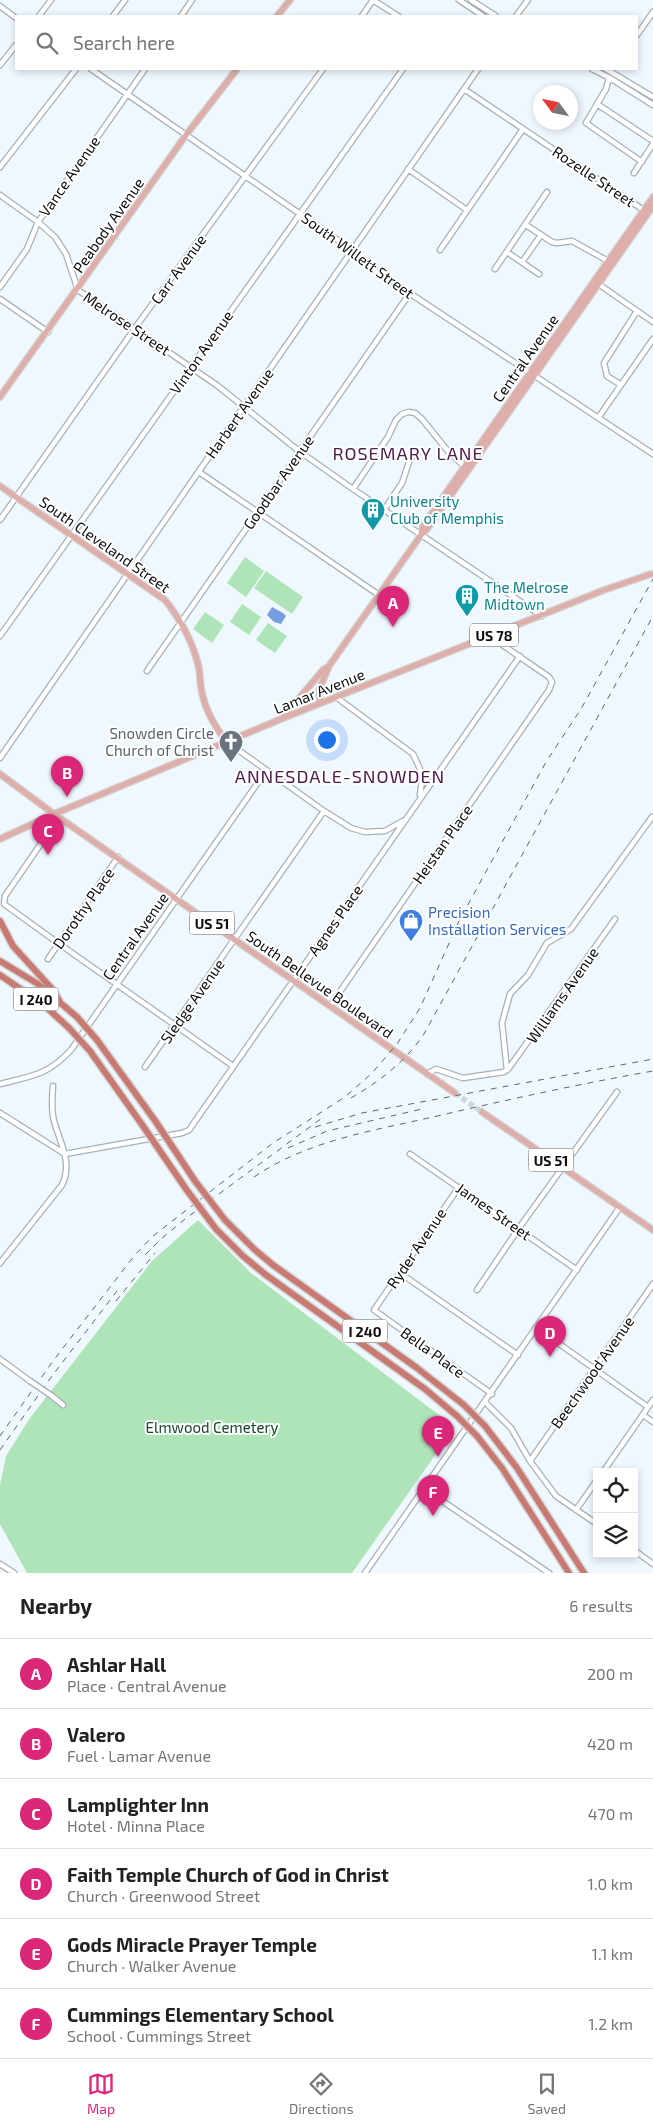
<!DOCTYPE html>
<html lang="en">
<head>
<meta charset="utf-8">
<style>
  body { margin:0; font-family:"Exo 2",sans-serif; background:#f2f2f2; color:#222 }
  .controls { position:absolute; right:15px; bottom:15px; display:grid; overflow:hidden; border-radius:0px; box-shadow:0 2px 8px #0003 }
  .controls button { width:45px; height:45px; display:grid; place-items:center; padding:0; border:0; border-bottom:1px solid #e0e0e0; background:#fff; color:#222; font:25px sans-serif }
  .compass { position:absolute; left:533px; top:85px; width:45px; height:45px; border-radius:50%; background:#fff; box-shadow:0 2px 8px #0003; rotate:303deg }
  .you { position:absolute; left:326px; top:739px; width:18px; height:18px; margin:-12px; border:4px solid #fff; border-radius:50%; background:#1a73e8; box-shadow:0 0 0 8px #1a73e833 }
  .badge { display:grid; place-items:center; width:32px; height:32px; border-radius:50%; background:#db2777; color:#fff; font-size:16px; font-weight:700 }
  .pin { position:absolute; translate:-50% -41px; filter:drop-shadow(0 1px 2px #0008) }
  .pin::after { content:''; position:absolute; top:26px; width:18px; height:15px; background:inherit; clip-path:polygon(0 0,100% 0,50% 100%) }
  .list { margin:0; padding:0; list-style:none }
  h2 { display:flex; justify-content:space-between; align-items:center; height:65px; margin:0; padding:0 20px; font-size:21px }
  h2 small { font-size:16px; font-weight:400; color:#767676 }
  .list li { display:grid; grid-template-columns:32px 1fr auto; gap:15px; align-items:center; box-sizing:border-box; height:70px; padding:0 20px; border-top:1px solid #e0e0e0 }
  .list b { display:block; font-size:19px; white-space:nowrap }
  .list p { margin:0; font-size:16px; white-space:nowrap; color:#767676 }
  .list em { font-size:16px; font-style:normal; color:#767676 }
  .icon { flex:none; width:28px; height:28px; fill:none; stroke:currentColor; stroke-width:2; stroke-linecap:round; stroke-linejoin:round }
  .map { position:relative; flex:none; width:653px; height:1573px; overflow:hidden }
  .search { position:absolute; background:#fff; box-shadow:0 2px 8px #0003; left:15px; right:15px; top:15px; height:55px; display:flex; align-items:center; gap:12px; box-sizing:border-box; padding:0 18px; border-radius:0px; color:#767676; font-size:19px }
  .sheet { height:485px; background:#fff }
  nav { display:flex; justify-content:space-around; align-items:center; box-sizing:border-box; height:70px; border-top:1px solid #e0e0e0; background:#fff; font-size:14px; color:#767676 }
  nav a { display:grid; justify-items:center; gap:2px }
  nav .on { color:#db2777 }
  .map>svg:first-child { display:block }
  .green { fill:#afe4b9 }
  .water { fill:#779fe0 }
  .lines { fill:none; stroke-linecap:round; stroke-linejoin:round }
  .major-tunnel { stroke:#ced5db; stroke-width:5.5; stroke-dasharray:5.5 3; stroke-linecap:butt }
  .minor-casing { stroke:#a7b0b8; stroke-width:7 }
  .major-casing { stroke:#d3d4d4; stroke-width:8 }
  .highway-casing { stroke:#d3d4d4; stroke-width:9 }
  .minor { stroke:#fff; stroke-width:4.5 }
  .major { stroke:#deafaa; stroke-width:5.5 }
  .highway { stroke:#c87971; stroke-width:6 }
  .rail { stroke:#606569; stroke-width:1; stroke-dasharray:6 6; stroke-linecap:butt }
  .minor-bridge-casing { stroke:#a7b0b8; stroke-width:7; stroke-linecap:butt }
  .highway-bridge-casing { stroke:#d3d4d4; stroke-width:9; stroke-linecap:butt }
  .minor-bridge { stroke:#fff; stroke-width:4.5 }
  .highway-bridge { stroke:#c87971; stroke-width:6 }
  .labels { text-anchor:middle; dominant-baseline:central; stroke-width:4; stroke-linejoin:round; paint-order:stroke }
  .shield { fill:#fff; stroke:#545658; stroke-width:1 }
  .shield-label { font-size:14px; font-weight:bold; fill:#0b0e11 }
  .street-label { font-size:15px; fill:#0b0e11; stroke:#fff }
  .culture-label { font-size:15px; fill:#0d838f; stroke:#fff; text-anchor:start }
  .worship-label { font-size:15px; fill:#5b616d; stroke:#fff; text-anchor:end }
  .shop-label { font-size:15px; fill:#366cbe; stroke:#fff; text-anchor:start }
  .park-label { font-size:15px; fill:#134623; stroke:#fff }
  .quarter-label { font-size:18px; letter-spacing:1px; fill:#4c1c4d; stroke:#fff }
</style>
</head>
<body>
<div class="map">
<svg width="653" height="1573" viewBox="0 0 653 1573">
  <rect width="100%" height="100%" fill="#f0f8ff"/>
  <path class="green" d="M245,557l19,14 -18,26 -19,-14z
    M266,571l37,26 -11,17 -38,-26z
    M242,604l19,13 -12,18 -19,-13z
    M205,612l19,13 -12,18 -19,-14z
    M268,623l19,13 -12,17 -19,-13z
    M198,1220l53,53 204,154 -103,146h-325l-27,-49v-39l6,-29 24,-38 122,-157z"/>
  <path class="water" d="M272,607l11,6 3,3 -5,8 -7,-2 -7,-7z"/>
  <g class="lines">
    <path class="major-tunnel" d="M455,1093l27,19"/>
    <defs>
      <path id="minor" d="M459,0l24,16
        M471,0l25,16
        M0,6l16,12
        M39,16l12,-16
        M113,16l12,-16
        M181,16l11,-16
        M362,16l11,-16 25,16
        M516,16l12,-16
        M637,35l16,-23
        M0,65l16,-20
        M91,69l261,181 9,11 292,193
        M592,69l18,9 43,27
        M606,69l47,28
        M609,78l-3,11 -20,34 56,39
        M464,89l181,122
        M597,104l56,37
        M0,167l76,-98
        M408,169l59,41
        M634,173l19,-29
        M0,195l38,27 17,15 11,17 12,36 140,96 81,65 54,38 189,127
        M526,225l26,17 5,1 15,-2 38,21
        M440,250l83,-121
        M507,252l32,22
        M522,262l19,-27
        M495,269l52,-77
        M597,283l56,39
        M0,287l27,-38 11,-27 107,-153
        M0,299l48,33
        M621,385l-14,-9 -3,-13 33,-52
        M598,418l55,-79
        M199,472l180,123
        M353,489l35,-52 8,-17 6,-6 7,-2 6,1 7,6 25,31 19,18
        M384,510l18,-27 8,-24 7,-5
        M0,520l135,-192 188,-259
        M0,636l403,-567
        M147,671l263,-378
        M336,697l77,57 7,15 2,11 -2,15
        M227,742l97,69 27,17 14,4 20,-1 18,-10
        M0,758l478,-689
        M53,816l-9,12 -2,14 -37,54 -1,8 54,39 175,123
        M48,959l70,-102
        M330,1006l219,-316 3,-8 -3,-5 -58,-40
        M145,1067l179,-256
        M507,1070l-5,-47 8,-29 18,-19 19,-32 24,-14 81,-112
        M427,1074l9,-5 27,9 41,-6 5,-4 106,-149
        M0,1084c32,-8 48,-9 71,-34l195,-279
        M0,1113l65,41
        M65,1154l117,-21 7,-3 331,-474
        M410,1154l167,116
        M459,1187l-85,123 118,84
        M0,1263l62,-78c11,-22 -2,-42 -8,-64 -3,-12 -2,-24 -1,-35
        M400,1273l118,82
        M477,1290l42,-62 98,-136
        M537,1328l111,79
        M0,1359l30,22
        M52,1396l11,9
        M485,1402l26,26 19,33 26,35 41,28
        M643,1415l10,7
        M530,1461l123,-177
        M603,1472l50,-72
        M423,1488l126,85
        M576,1510l21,-30
        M634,1550l19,14
        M0,1564l14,9
        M365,1573l255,-366"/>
      <path id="major" d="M277,16l13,-16
        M0,397l186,-262 51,-66
        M0,486l165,114c16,20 28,42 34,68 1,6 1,13 2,19 3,21 13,39 26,55
        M421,535l2,-9 230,-329
        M320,703l-1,-13 10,-24 92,-131 6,-6 226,-323
        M284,716l39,-46 6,-4
        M0,774l54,40 401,279
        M0,839l54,-25 227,-95 323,-129 47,-16
        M482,1112l171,118"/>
      <path id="highway" d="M0,921l13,25 40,44 7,12
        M0,961l38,23 39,33
        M0,975l44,30 25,23
        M97,1040l59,82
        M90,1051l53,75
        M225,1220l29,29 19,16 144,103 47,37
        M216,1229l27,27 23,19 159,114 32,27
        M485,1426l32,42 67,105
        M477,1436l25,32 67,105"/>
    </defs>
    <use href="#minor" class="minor-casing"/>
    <use href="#major" class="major-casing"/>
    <use href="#highway" class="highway-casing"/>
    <use href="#minor" class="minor"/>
    <use href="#major" class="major"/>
    <use href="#highway" class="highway"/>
    <path class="rail" d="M351,1098c29,-17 54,-36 73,-64l229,-418
      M315,1127l47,-14 291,-54
      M288,1148l39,-17 95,-22
      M254,1177c53,-36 117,-46 179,-60 73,-17 146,-33 220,-46
      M145,1255l16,-16 24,-20 137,-101
      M116,1301l39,-48
      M0,1436l53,-75 81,-105 19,-20 120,-93 72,-46 27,-24 25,-29 23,-36 39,-87 87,-159 35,-53 72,-130
      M0,1450l49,-70 68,-89"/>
    <defs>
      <path id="minor-bridge" d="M30,1381l22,15"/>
      <path id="highway-bridge" d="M77,1017l20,23
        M69,1028l21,23
        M156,1122l39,59 30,39
        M143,1126l43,63 30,40
        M464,1405l21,21
        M457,1416l20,20"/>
    </defs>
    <use href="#minor-bridge" class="minor-bridge-casing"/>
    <use href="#highway-bridge" class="highway-bridge-casing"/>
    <use href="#minor-bridge" class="minor-bridge"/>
    <use href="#highway-bridge" class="highway-bridge"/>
  </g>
  <defs>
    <symbol id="building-pin" viewBox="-11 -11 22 30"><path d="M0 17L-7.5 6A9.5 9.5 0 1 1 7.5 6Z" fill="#0f9aa8" stroke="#fff"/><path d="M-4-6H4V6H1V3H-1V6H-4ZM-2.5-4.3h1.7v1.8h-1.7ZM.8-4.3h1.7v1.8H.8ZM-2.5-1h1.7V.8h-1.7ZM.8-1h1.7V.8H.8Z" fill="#fff"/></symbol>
    <symbol id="church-pin" viewBox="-11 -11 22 30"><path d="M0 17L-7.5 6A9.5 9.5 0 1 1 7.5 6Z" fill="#6b7280" stroke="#fff"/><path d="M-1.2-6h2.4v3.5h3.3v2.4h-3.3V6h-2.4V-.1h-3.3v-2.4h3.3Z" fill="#fff"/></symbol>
    <symbol id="shop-pin" viewBox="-11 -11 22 30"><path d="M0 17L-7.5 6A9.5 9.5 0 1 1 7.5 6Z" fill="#3f7fe0" stroke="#fff"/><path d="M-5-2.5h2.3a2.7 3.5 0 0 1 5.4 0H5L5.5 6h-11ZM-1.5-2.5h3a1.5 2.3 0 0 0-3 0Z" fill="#fff"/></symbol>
  </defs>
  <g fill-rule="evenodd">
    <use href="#building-pin" x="359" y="496" width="28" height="38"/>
    <use href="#building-pin" x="453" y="582" width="28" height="38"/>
    <use href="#church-pin" x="217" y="728" width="28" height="38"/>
    <use href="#shop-pin" x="397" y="907" width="28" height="38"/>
  </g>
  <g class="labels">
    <g class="shield">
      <rect x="470" y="623.5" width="48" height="23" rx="4"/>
      <rect x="189.5" y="911.5" width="45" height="23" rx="4"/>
      <rect x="13.5" y="987.5" width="45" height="23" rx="4"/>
      <rect x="528.5" y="1148.5" width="45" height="23" rx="4"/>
      <rect x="342.5" y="1319.5" width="45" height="23" rx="4"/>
    </g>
    <g class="shield-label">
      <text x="494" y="635">US 78</text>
      <text x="212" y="923">US 51</text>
      <text x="36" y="999">I 240</text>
      <text x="551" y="1160">US 51</text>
      <text x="365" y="1331">I 240</text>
    </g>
    <g class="street-label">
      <text transform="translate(69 176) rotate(-55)">Vance Avenue</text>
      <text transform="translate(594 176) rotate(34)">Rozelle Street</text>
      <text transform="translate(108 225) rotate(-55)">Peabody Avenue</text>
      <text transform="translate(358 255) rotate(36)">South Willett Street</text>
      <text transform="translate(178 269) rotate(-54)">Carr Avenue</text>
      <text transform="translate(127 323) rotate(34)">Melrose Street</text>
      <text transform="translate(201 352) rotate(-55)">Vinton Avenue</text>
      <text transform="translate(525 358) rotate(-55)">Central Avenue</text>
      <text transform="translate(239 413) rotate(-55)">Harbert Avenue</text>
      <text transform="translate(278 482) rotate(-55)">Goodbar Avenue</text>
      <text transform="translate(105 544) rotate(35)">South Cleveland Street</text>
      <text transform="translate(319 691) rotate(-22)">Lamar Avenue</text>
      <text transform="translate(442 844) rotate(-55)">Heistan Place</text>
      <text transform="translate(83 908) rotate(-55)">Dorothy Place</text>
      <text transform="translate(335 920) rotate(-55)">Agnes Place</text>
      <text transform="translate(135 936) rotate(-55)">Central Avenue</text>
      <text transform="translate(320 984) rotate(35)">South Bellevue Boulevard</text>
      <text transform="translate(562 995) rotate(-55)">Williams Avenue</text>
      <text transform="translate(192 1001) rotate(-55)">Sledge Avenue</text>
      <text transform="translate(494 1211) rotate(35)">James Street</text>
      <text transform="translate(416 1248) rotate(-56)">Ryder Avenue</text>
      <text transform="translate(433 1352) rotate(36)">Bella Place</text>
      <text transform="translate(592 1372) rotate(-55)">Beechwood Avenue</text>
    </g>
    <g class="culture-label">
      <text x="390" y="501">University<tspan x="390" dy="17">Club of Memphis</tspan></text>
      <text x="484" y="587">The Melrose<tspan x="484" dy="17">Midtown</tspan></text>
    </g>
    <g class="worship-label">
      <text x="214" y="733">Snowden Circle<tspan x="214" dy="17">Church of Christ</tspan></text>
    </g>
    <g class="shop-label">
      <text x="428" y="912">Precision<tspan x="428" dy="17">Installation Services</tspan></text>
    </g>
    <g class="park-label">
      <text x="212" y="1427">Elmwood Cemetery</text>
    </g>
    <g class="quarter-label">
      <text x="408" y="453">ROSEMARY LANE</text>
      <text x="340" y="776">ANNESDALE-SNOWDEN</text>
    </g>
  </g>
</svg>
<div class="controls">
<button><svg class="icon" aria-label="locate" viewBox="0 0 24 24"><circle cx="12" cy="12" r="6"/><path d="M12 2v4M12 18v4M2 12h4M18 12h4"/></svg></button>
<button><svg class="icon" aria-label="layers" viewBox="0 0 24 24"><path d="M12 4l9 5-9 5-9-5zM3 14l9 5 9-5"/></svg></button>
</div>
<svg class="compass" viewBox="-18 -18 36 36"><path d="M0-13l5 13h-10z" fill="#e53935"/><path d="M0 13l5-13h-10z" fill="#767676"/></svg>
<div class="you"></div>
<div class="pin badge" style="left:393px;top:627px">A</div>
<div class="pin badge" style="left:67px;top:797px">B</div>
<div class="pin badge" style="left:48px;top:855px">C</div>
<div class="pin badge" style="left:550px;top:1357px">D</div>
<div class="pin badge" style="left:438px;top:1457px">E</div>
<div class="pin badge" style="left:433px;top:1516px">F</div>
<div class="search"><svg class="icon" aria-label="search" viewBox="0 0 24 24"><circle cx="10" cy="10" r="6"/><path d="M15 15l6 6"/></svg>Search here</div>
</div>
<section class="sheet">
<h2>Nearby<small>6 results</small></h2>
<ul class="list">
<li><span class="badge">A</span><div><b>Ashlar Hall</b><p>Place · Central Avenue</p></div><em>200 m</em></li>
<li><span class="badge">B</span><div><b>Valero</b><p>Fuel · Lamar Avenue</p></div><em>420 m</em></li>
<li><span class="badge">C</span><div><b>Lamplighter Inn</b><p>Hotel · Minna Place</p></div><em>470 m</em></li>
<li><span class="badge">D</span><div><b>Faith Temple Church of God in Christ</b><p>Church · Greenwood Street</p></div><em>1.0 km</em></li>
<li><span class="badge">E</span><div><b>Gods Miracle Prayer Temple</b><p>Church · Walker Avenue</p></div><em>1.1 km</em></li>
<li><span class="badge">F</span><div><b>Cummings Elementary School</b><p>School · Cummings Street</p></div><em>1.2 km</em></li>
</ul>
</section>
<nav>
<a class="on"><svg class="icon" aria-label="map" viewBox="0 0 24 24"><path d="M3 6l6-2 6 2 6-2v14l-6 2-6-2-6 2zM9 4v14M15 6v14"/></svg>Map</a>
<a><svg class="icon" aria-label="directions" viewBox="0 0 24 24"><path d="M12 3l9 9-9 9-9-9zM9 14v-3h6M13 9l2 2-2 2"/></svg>Directions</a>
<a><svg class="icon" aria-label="saved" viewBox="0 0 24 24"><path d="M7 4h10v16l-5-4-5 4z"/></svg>Saved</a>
</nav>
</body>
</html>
